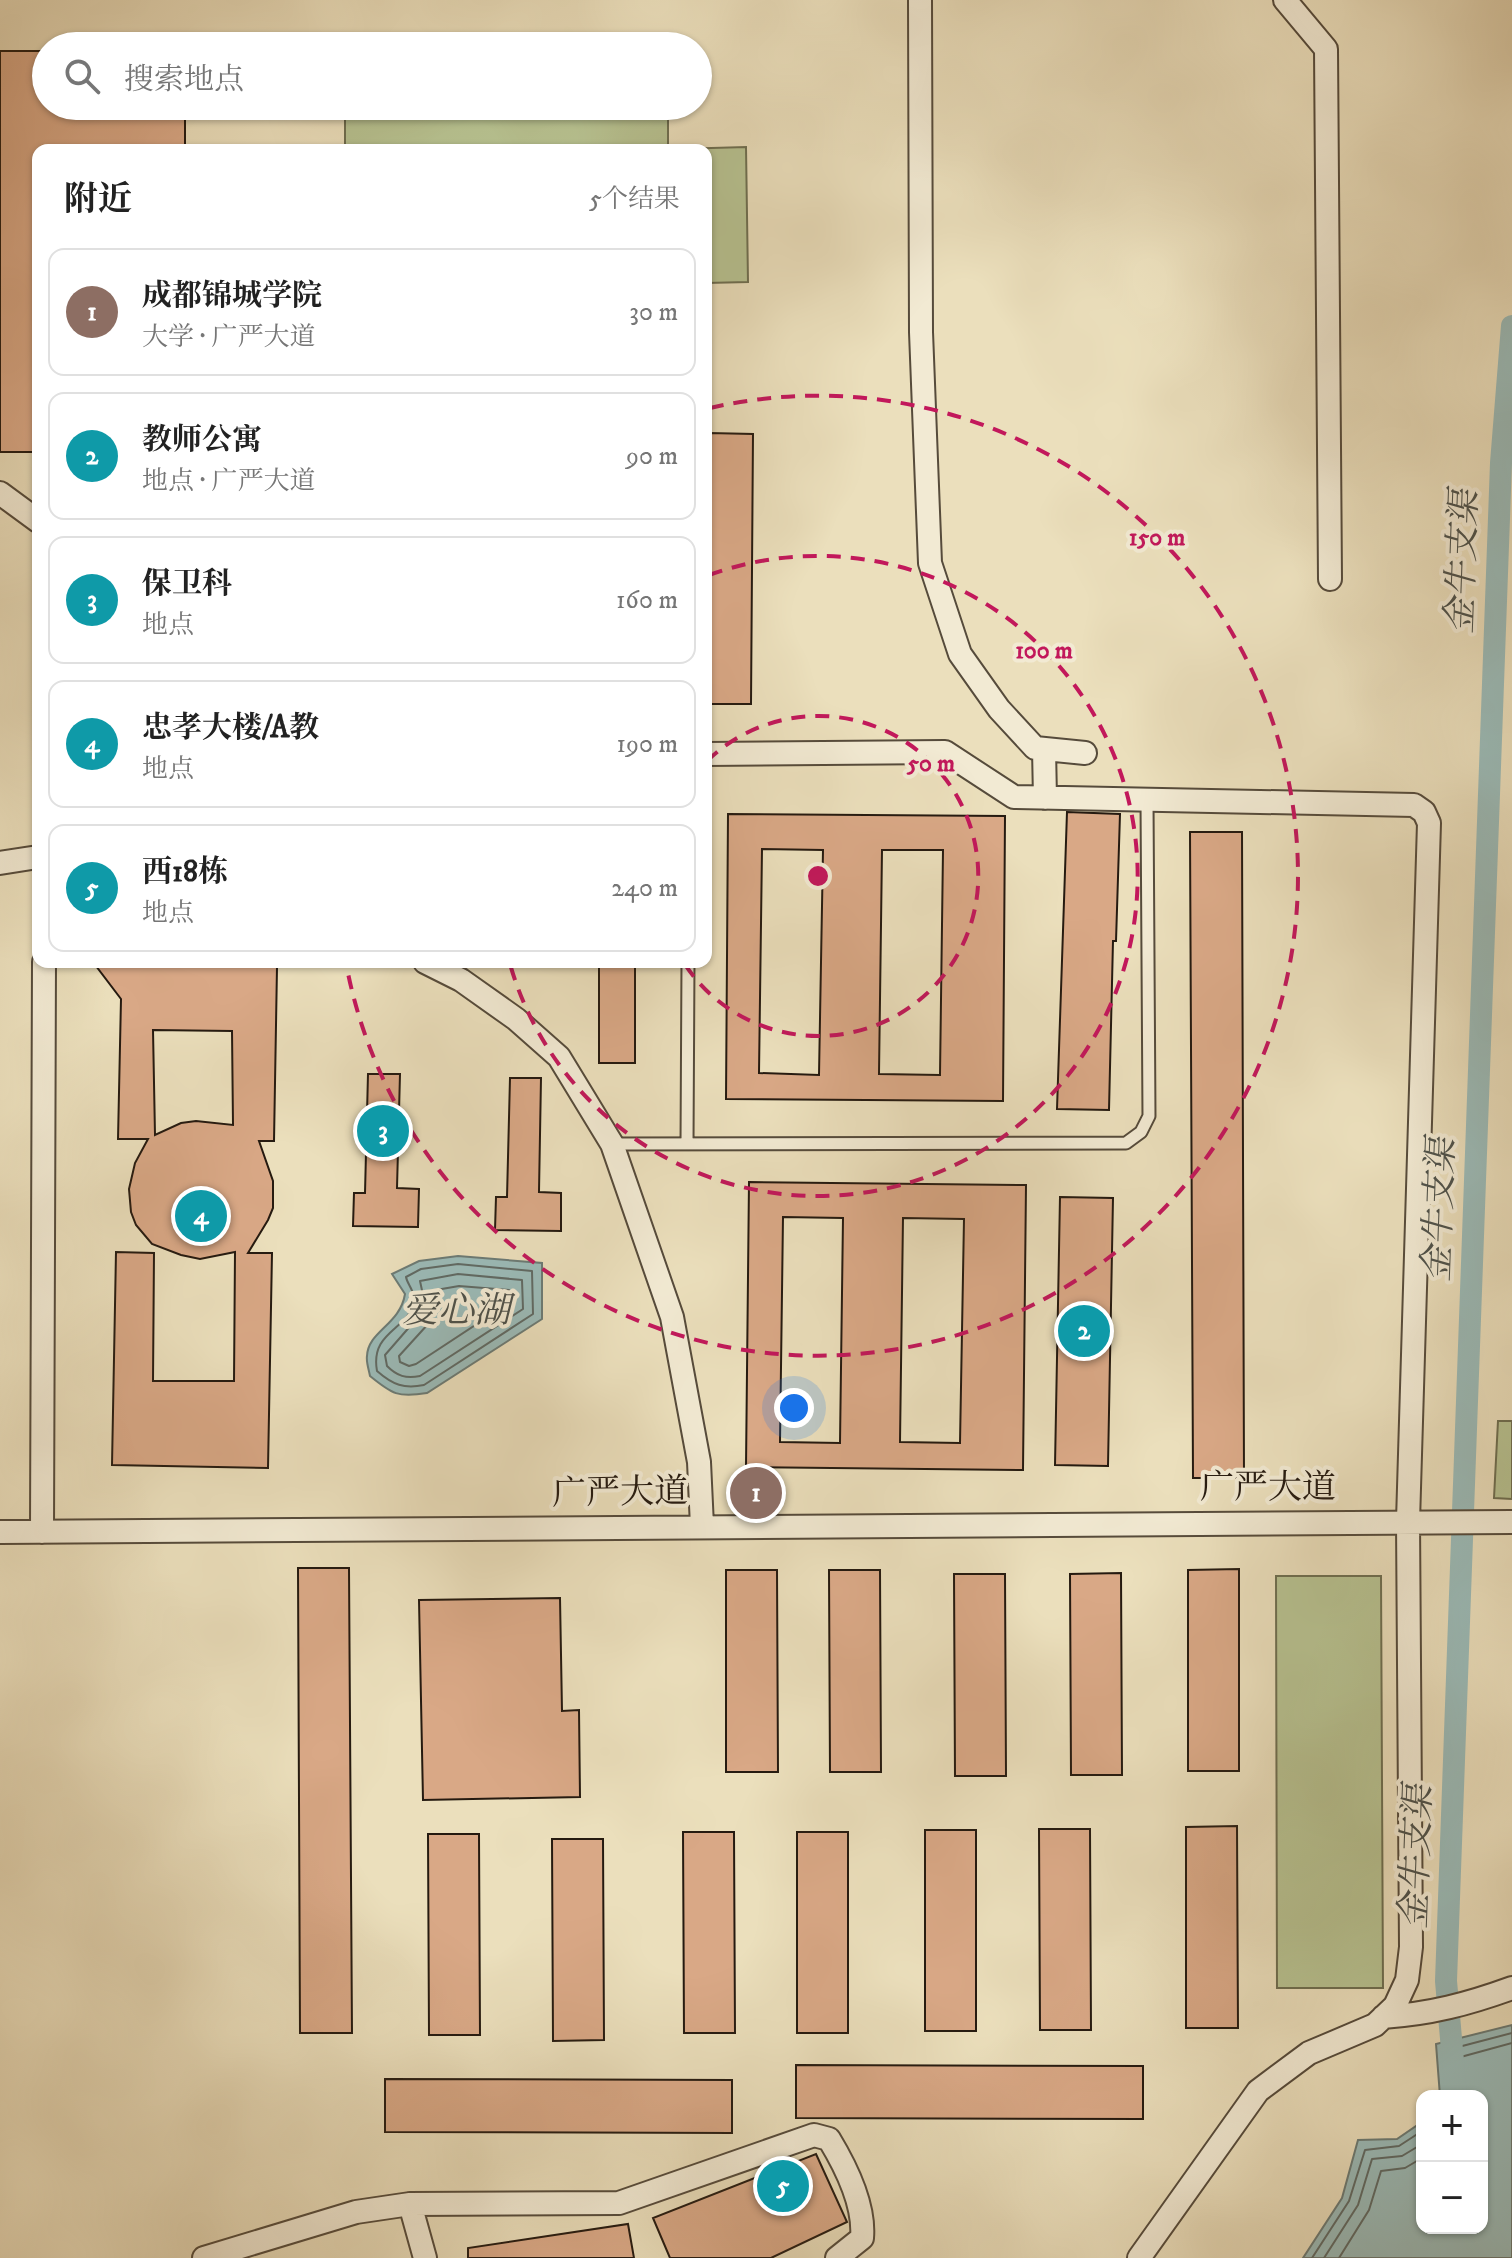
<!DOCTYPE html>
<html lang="zh">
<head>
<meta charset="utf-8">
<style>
  body { margin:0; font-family:"IM FELL DW Pica","Noto Serif SC",serif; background:#f6f6f6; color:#222 }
  .controls { position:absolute; right:24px; bottom:24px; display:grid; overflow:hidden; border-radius:16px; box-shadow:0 2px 6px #0004 }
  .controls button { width:72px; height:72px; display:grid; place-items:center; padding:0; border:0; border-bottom:2px solid #e0e0e0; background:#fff; color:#222; font:40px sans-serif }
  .you { position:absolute; left:794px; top:1408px; width:28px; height:28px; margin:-20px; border:6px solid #fff; border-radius:50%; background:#1a73e8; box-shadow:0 0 0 12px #1a73e833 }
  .badge { display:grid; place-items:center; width:52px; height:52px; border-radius:50%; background:#ea580c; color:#fff; font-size:26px; font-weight:700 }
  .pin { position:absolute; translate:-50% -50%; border:4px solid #fff; box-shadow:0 2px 8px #0006 }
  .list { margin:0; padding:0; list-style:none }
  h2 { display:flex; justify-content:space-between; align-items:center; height:104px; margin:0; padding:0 32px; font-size:34px }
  h2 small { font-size:26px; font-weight:400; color:#767676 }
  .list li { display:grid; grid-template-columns:52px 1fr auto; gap:24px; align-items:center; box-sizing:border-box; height:128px; margin:0 16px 16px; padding:0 16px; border:2px solid #e0e0e0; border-radius:16px }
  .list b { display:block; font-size:30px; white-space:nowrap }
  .list p { margin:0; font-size:26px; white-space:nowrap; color:#767676 }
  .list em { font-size:26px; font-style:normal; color:#767676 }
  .icon { flex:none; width:44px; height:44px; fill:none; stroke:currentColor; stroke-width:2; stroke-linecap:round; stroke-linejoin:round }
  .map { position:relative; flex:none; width:1512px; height:2258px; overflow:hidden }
  .search { position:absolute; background:#fff; box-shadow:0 2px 6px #0004; left:32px; top:32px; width:680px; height:88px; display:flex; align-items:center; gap:20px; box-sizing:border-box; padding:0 28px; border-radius:44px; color:#767676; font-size:30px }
  .panel { position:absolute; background:#fff; box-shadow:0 2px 6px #0004; left:32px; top:144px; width:680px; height:824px; border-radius:16px }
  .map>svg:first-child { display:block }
  .green { fill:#b7c291; stroke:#6e6e50; stroke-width:2 }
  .water { fill:#9bbbb8; stroke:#6c7b75; stroke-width:2 }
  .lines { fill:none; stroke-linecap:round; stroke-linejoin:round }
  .shore { stroke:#606a64; stroke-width:2 }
  .canal { stroke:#9bbbb8; stroke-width:22 }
  .building { fill:#d9a886; stroke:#251a10; stroke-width:2; fill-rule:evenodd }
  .lane-casing { stroke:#564b3b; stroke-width:15 }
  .street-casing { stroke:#564b3b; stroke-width:26 }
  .lane { stroke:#f2ead3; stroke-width:11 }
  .street { stroke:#f2ead3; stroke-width:22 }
  .ring { fill:none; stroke:#c2185b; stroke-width:4; stroke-dasharray:14 10 }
  .labels { text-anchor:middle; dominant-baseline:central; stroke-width:8; stroke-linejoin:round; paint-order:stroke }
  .street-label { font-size:34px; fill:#251a10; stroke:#f2ead3 }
  .water-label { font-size:36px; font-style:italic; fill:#4e524b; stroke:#f2ead3 }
  .centre { fill:#c2185b; stroke:#f2ead3; stroke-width:4 }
  .ring-label { font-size:24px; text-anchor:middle; font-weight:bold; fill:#c2185b; stroke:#f2ead3; stroke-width:8; stroke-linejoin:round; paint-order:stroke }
</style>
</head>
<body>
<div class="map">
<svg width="1512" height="2258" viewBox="0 0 1512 2258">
  <rect width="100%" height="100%" fill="#ebdfbc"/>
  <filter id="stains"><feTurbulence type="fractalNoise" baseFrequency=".0025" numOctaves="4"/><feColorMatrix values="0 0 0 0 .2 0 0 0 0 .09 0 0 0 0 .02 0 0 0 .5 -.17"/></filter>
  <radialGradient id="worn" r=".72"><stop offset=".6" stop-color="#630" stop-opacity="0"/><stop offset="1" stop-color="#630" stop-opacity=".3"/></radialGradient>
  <path class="green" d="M668,115v35h-323v-35z
    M746,147l2,135 -42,1v-133l-30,-1z
    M1498,1421h14v78l-18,-1z
    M1276,1576h105l2,412h-106z"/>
  <path class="water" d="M458,1256l84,7v56l-115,74c-29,5 -35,1 -57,-17 -1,-6 -4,-14 -3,-20 1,-25 33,-31 38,-62l-13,-20 27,-13z
    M1512,2025v233h-209l39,-60 16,-58 39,-1 25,-17v106h60v-132h-42l-4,-52z"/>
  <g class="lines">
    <path class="shore" d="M458,1264l74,7 1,43 -109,71c-20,4 -31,0 -47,-14 -8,-44 40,-41 36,-77 -1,-6 -6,-11 -7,-17l15,-8z
      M458,1274l64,6 1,29 -103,67c-14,3 -23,0 -33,-10l-2,-11 34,-39 4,-21 -3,-14z
      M459,1286l50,4 3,11 -96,63 -7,2 -9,-4 -1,-6 30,-33 7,-33z
      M1448,2096l-1,-46 65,-17
      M1458,2096l-1,-38 55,-15
      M1312,2258l37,-57 16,-51 34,-4 23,-15
      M1324,2258l34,-53 14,-46 30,-3 20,-12
      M1339,2258l30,-48 12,-39 24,-3 17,-10"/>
    <path class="canal" d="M1456,2096l-10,-115 55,-1518 11,-137"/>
  </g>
  <path class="building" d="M0,51h46v55h139v44h-147v302h-38z
    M709,433l44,1 -2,270h-45z
    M1067,812l53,2 -4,127h-3l-4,169 -52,-1z
    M728,814l277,2 -2,285 -277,-2zM762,849l61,1 -4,225 -60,-2zM882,850h61l-3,225 -61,-1z
    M1190,832h52l2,646h-51z
    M93,962l184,5 -3,174h-15l14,40v27l-5,12 -20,33h24l-4,215 -156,-3 4,-213 38,1 -1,128h81l1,-129 -35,7 -19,-4 -29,-11 -16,-19 -5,-13 -2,-23 6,-26 13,-24h-30l3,-140zM153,1030l79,1 1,94 -37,-4 -15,2 -26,12z
    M599,962h36v101h-36z
    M368,1074h32l-3,114 22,1 -1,38 -65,-1 1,-33h11z
    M510,1078h31l-2,114 22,1v38l-66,-1 1,-33h11z
    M749,1182l277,3 -3,285 -277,-3zM783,1217l60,1 -3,225 -60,-1zM903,1218l61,1 -4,224 -60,-1z
    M1060,1197l53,1 -5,268 -53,-1z
    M298,1568h51l3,465h-52z
    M1239,1569v202h-51v-201z
    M726,1570h51l1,202h-52z
    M829,1570h51l1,202h-51z
    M1121,1573l1,202h-51l-1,-201z
    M954,1574h51l1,202h-51z
    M560,1598l2,113 17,-1 1,87 -157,3 -4,-200z
    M1237,1826l1,202h-52v-201z
    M1039,1829h51l1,201h-51z
    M925,1830h51v201h-51z
    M683,1832h51l1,201h-51z
    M797,1832h51v201h-51z
    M428,1834h51l1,201h-51z
    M552,1839h51l1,201 -51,1z
    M796,2065l347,1v53l-347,-1z
    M385,2079l347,1v53l-347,-1z
    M816,2154l31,68 -76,36h-101l-17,-40z
    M628,2224l6,34h-166v-10z"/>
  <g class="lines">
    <defs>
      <path id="lane" d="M687,1143l1,-181
        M612,1144l514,-1 15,-11 8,-16 -2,-315"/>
      <path id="street" d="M920,0l1,332 9,231 30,91 39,55 36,39 50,5
        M1285,0l41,49 4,530
        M0,493l38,28
        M1044,749l1,49
        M706,754l239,-2 69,45 400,8 10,7 5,11 -21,698 3,426 -4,33 -12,26 -20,19 -66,28 -51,38 -119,167
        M0,863l38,-6
        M425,962l36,18 55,39 43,38 53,87 60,173 27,145 3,64
        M0,1532l1512,-10
        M42,1532l2,-570
        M1383,2017c47,-3 85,-13 129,-29
        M410,2204l209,-1 195,-68 15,4c17,28 36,66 33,99l-25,20
        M204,2258l152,-46 54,-8 15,54"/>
    </defs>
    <use href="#lane" class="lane-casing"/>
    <use href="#street" class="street-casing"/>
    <use href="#lane" class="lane"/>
    <use href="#street" class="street"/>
  </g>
  <g class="ring">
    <path d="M707 761A160 160 0 1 1 684 963"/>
    <path d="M709 575A320 320 0 1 1 510 964"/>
    <path d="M710 408A480 480 0 1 1 346 963"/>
  </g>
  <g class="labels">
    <g class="street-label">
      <text x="1268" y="1488">广严大道</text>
      <text transform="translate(620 1493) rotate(-1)">广严大道</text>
    </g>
    <g class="water-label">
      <text transform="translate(1463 562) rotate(-88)">金牛支渠</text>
      <text transform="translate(1440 1210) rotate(-88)">金牛支渠</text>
      <text x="456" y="1311">爱心湖</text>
      <text transform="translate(1417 1857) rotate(-88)">金牛支渠</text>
    </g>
  </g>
  <circle cx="818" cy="876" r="12" class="centre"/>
  <g class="ring-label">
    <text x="1157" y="545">150 m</text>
    <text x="1044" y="658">100 m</text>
    <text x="931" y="771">50 m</text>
  </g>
  <rect width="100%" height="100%" filter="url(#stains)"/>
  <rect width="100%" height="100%" fill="url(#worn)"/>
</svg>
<div class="controls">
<button>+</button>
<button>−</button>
</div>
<div class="you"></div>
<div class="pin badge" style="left:756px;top:1493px;background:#8d6e63">1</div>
<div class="pin badge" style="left:1084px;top:1331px;background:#0f9aa8">2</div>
<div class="pin badge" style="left:383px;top:1131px;background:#0f9aa8">3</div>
<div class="pin badge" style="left:201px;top:1216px;background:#0f9aa8">4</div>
<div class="pin badge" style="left:783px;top:2186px;background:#0f9aa8">5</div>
<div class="search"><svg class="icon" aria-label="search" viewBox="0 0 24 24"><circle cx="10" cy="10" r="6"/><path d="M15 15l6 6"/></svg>搜索地点</div>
<section class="panel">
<h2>附近<small>5个结果</small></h2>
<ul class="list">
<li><span class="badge" style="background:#8d6e63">1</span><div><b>成都锦城学院</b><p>大学 · 广严大道</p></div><em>30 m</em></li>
<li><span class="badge" style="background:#0f9aa8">2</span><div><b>教师公寓</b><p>地点 · 广严大道</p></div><em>90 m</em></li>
<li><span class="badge" style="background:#0f9aa8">3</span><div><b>保卫科</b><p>地点</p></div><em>160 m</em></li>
<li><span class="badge" style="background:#0f9aa8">4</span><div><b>忠孝大楼/A教</b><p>地点</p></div><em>190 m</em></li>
<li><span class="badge" style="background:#0f9aa8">5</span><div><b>西18栋</b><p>地点</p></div><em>240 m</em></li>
</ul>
</section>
</div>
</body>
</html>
